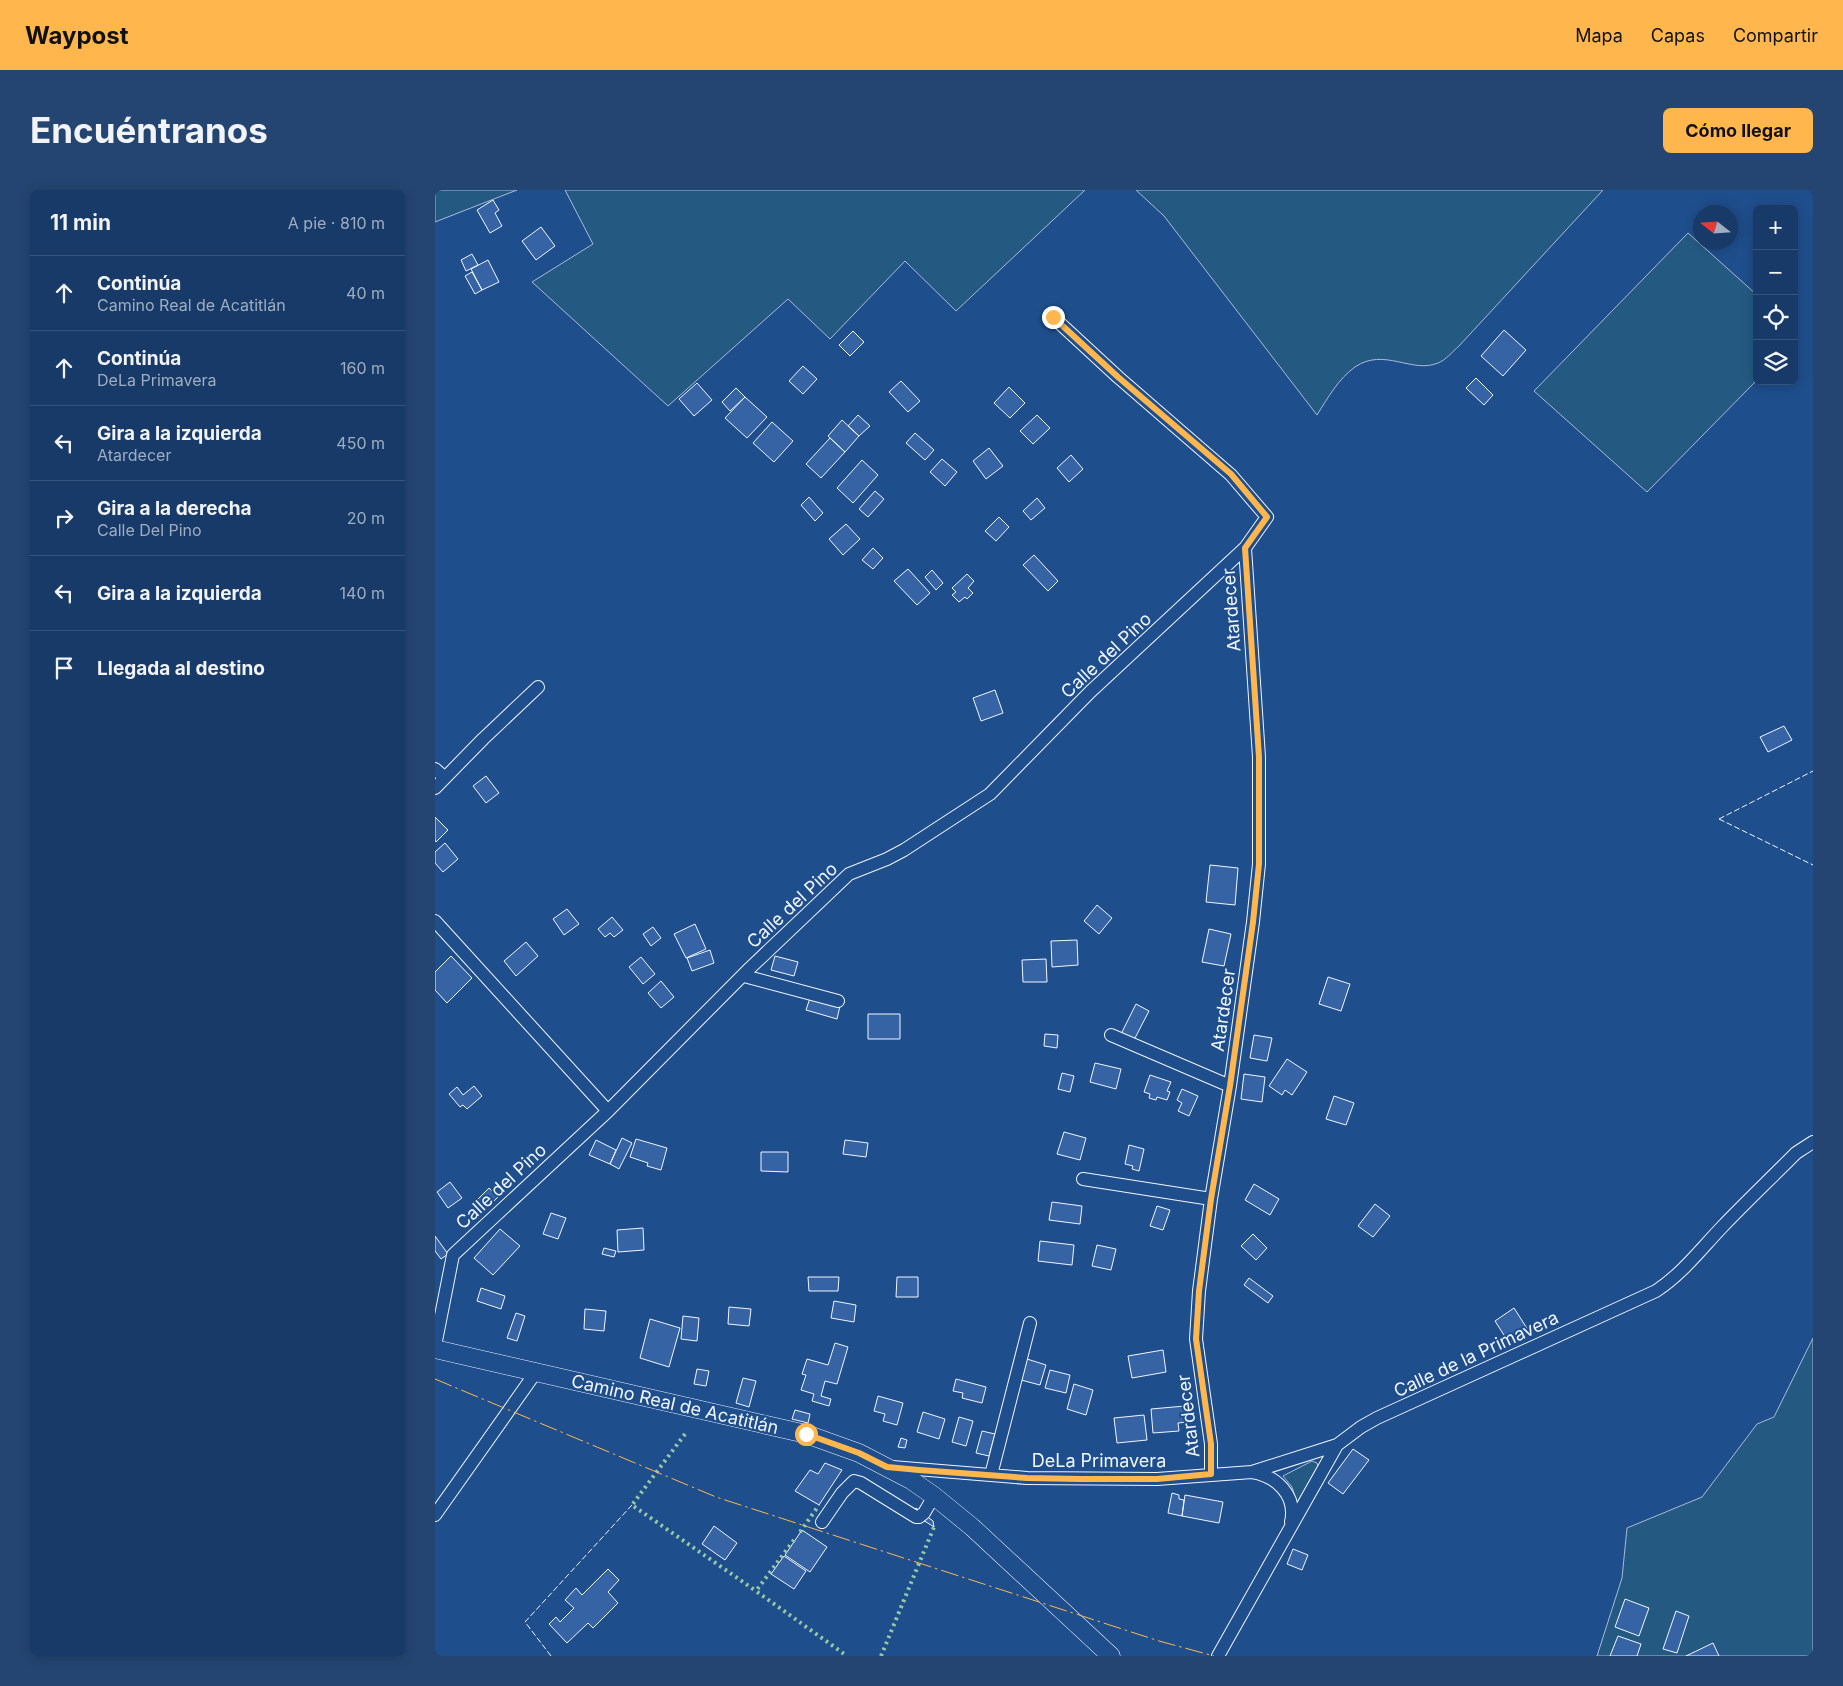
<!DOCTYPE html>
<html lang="es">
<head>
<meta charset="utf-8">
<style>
  body { margin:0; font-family:Inter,sans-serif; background:#244571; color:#f1f3f6 }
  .controls { position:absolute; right:15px; top:15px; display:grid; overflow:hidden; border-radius:8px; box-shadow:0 2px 12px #0003 }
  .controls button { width:45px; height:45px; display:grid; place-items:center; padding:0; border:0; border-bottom:1px solid #36547d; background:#173a69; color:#f1f3f6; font:25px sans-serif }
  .compass { position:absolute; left:1258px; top:15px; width:45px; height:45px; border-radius:50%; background:#173a69; box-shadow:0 2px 12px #0003; rotate:287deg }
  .stop { position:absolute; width:15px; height:15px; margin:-11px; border:4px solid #ffb74d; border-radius:50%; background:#fff }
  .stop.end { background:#ffb74d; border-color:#fff; box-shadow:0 1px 5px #0008 }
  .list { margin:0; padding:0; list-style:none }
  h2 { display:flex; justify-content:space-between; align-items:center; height:65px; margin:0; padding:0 20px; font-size:21px }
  h2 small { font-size:16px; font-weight:400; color:#9eadc0 }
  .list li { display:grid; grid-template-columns:32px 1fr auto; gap:15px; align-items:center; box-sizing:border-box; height:75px; padding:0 20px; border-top:1px solid #36547d }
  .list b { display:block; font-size:19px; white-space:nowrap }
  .list p { margin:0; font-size:16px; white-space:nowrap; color:#9eadc0 }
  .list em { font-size:16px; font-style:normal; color:#9eadc0 }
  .icon { flex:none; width:28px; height:28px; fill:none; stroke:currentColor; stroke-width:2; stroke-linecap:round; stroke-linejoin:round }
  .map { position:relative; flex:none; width:1378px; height:1466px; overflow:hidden; border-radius:8px }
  header { display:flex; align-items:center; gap:30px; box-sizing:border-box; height:70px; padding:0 25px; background:#ffb74d; color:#111 }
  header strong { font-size:24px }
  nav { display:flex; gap:28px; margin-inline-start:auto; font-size:18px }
  .intro { display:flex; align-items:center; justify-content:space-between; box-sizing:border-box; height:120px; padding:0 30px }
  h1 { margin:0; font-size:35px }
  .button { padding:12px 22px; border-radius:8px; background:#ffb74d; color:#111; font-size:18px; font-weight:700 }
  main { display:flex; gap:30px; padding:0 30px }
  aside { flex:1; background:#173a69; border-radius:8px; box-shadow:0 2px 12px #0003 }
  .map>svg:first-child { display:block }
  .green { fill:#245a82; stroke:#a8bbd7 }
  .building { fill:#3563a3; stroke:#f2f6ff }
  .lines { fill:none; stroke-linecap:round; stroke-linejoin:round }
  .street-casing { stroke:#f2f6ff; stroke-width:14 }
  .secondary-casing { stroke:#f2f6ff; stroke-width:19 }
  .street { stroke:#1f4e8c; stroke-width:12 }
  .secondary { stroke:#1f4e8c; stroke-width:18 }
  .hedge { stroke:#97c8a6; stroke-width:4; stroke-dasharray:2.5 4; stroke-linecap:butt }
  .fence { stroke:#f2f6ff; stroke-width:1; stroke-dasharray:6 2.5; stroke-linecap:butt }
  .power { stroke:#ffb74d; stroke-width:1; stroke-dasharray:18 4 2.5 4; stroke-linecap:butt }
  .route { stroke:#ffb74d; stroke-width:6 }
  .labels { text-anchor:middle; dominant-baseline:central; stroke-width:4; stroke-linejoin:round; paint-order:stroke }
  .street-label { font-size:18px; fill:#f2f6ff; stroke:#1f4e8c }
</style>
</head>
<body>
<header>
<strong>Waypost</strong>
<nav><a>Mapa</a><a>Capas</a><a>Compartir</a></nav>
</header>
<div class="intro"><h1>Encuéntranos</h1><a class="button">Cómo llegar</a></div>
<main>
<aside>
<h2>11 min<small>A pie · 810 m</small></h2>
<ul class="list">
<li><svg class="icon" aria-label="ahead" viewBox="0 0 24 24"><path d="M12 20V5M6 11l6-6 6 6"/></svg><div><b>Continúa</b><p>Camino Real de Acatitlán</p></div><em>40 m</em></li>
<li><svg class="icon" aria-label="ahead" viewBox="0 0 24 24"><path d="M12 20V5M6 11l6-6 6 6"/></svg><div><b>Continúa</b><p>DeLa Primavera</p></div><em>160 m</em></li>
<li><svg class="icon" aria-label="left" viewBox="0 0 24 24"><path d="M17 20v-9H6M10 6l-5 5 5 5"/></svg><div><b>Gira a la izquierda</b><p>Atardecer</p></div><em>450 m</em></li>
<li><svg class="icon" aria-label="right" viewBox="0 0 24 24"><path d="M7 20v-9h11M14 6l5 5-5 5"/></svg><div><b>Gira a la derecha</b><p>Calle Del Pino</p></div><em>20 m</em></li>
<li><svg class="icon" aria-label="left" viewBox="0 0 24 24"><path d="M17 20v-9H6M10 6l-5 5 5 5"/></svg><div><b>Gira a la izquierda</b></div><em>140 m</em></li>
<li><svg class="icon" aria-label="arrive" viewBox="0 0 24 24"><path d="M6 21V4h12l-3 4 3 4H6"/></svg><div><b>Llegada al destino</b></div></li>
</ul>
</aside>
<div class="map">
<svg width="1378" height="1466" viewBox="0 0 1378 1466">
  <rect width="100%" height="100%" fill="#1f4e8c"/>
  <path class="green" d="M0,0h82l-82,32z
    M130,0h520l-129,121 -51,-50 -75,78 -42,-40 -120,107 -136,-124 61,-38z
    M701,0h467l-144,156c-7,6 -13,14 -21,17 -26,11 -54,-16 -83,4 -16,11 -28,32 -38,48l-153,-199z
    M1253,43l69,62v85l-110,112 -113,-101z
    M1378,1148v318h-216l25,-78 5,-50 75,-31 55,-73 17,-7z
    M877,1271l5,2 1,3 -21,37 -5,-16 -9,-11z"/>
  <path class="building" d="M58,10l6,10 -4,3 7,13 -12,7 -13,-23z
    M106,37l14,19 -19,14 -14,-19z
    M37,64l6,11 -12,6 -5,-11z
    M53,70l11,22 -17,8 -11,-21z
    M37,82l10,18 -7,4 -10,-18z
    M1069,140l22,20 -23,26 -22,-20z
    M418,141l11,11 -14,14 -11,-11z
    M368,176l14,13 -14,15 -14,-13z
    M1041,188l17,17 -9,10 -18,-17z
    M466,191l19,20 -12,11 -19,-20z
    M262,193l15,17 -18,16 -15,-17z
    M574,197l16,16 -15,15 -16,-15z
    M301,198l9,9 -15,14 -8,-9z
    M310,207l22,20 -20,21 -22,-20z
    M423,225l12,11 -11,10 -11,-10z
    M602,225l13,13 -17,16 -13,-13z
    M407,230l17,16 -14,16 -17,-16z
    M337,232l21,19 -19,21 -21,-19z
    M480,243l19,17 -9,10 -19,-17z
    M395,248l15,14 -24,26 -15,-14z
    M554,258l14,18 -17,13 -13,-18z
    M636,265l12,14 -14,13 -12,-14z
    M507,269l15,13 -12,14 -15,-14z
    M427,270l16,15 -25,28 -16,-15z
    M440,301l9,8 -16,18 -9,-8z
    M374,307l14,16 -8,8 -14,-16z
    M602,308l8,10 -14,12 -8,-9z
    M564,327l10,10 -13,14 -11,-10z
    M411,334l14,15 -17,16 -14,-16z
    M438,358l10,10 -10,11 -11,-9z
    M599,365l24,26 -10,10 -25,-26z
    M473,379l22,24 -13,12 -23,-24z
    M497,380l11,13 -7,7 -11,-13z
    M532,384l7,7 -6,7 5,5 -6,6 -2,-2 -6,5 -7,-7 4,-3 -4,-4z
    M560,500l8,23 -22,8 -8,-23z
    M1349,536l8,14 -24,12 -8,-15z
    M51,586l13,17 -13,10 -13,-17z
    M0,627l13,13 -12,12 -1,-2z
    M10,653l13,16 -15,13 -8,-9v-11z
    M775,675l28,3 -3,37 -29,-3z
    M662,715l15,13 -13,16 -15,-13z
    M132,719l12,15 -15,11 -11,-16z
    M177,727l11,13 -9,7 -4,-4 -5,4 -7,-8z
    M260,734l11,25 -20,9 -12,-24z
    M218,737l8,11 -10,8 -8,-12z
    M774,739l22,5 -7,32 -22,-4z
    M642,750l1,25 -26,2 -1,-26z
    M91,752l12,14 -22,20 -12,-15z
    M275,760l4,13 -22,8 -5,-13z
    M16,766l21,22 -25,25 -12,-13v-18z
    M340,766l23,6 -4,14 -23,-6z
    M206,767l14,17 -12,10 -14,-17z
    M611,769l1,23h-24l-1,-22z
    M893,787l22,7 -9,27 -22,-7z
    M226,791l13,16 -13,11 -13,-15z
    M375,808l30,8 -3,13 -31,-9z
    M701,814l13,7 -15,29 -13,-6z
    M433,824h32v25h-32z
    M610,844l13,1 -1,13 -13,-2z
    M819,845l18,3 -5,23 -17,-3z
    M852,869l20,13 -15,23 -7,-5 -3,5 -13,-9z
    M660,873l26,6 -5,20 -26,-7z
    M627,883l12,3 -4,16 -12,-3z
    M809,884l21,3 -3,25 -21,-3z
    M715,885l21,7 -4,9 3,1 -3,8 -10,-3 -1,3 -7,-2 1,-4 -6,-2z
    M39,896l8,10 -15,13 -4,-4 -3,2 -11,-13 8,-7 6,8z
    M747,899l16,7 -9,20 -11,-5 4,-8 -5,-3z
    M899,906l20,7 -8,22 -20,-6z
    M629,942l22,6 -6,22 -23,-6z
    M187,948l10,5 -13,26 -9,-5z
    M201,949l31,9 -6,22 -14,-4 1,-3 -18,-6z
    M161,950l20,10 -6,14 -21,-9z
    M410,950l23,3 -2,14 -23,-3z
    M694,955l15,4 -5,22 -7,-2 1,-3 -8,-2z
    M326,962h27v20l-27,-1z
    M15,992l12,16 -14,10 -11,-16z
    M819,994l25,15 -9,16 -25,-15z
    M54,998l9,9 -14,14 -9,-9z
    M617,1012l30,4 -2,18 -31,-4z
    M940,1014l15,12 -17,21 -15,-11z
    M722,1016l13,4 -7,20 -13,-4z
    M116,1023l15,5 -8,21 -15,-5z
    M208,1038l1,22 -26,2 -1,-22z
    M65,1039l20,17 -27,29 -19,-17z
    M818,1044l14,14 -11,12 -15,-14z
    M0,1046l13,18 -7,5 -6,-8z
    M605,1051l34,4 -2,20 -34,-4z
    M662,1055l19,4 -5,21 -19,-4z
    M169,1058l12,3 -2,6 -12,-3z
    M373,1087h31l-1,14h-29z
    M462,1087h21v20h-22z
    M814,1088l24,18 -5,7 -24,-18z
    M46,1098l24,8 -4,13 -24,-8z
    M399,1111l22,4 -2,17 -23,-4z
    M294,1117l22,2 -2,17 -21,-2z
    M1079,1118l14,22 -19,13 -14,-22z
    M150,1119l21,2 -2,20 -20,-2z
    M81,1123l9,3 -8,25 -10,-3z
    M248,1126l16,2 -2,23 -16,-2z
    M215,1129l30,9 -11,39 -29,-9z
    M400,1153l13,4 -11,37 -12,-3 -4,15 10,3 -2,7 -17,-5 2,-7 -13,-4 5,-15 -4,-1 5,-15 21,6z
    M728,1160l3,22 -34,6 -4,-22z
    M592,1169l19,6 -6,20 -19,-5z
    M262,1179l12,2 -3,15 -12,-2z
    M615,1180l20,5 -4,18 -21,-5z
    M308,1188l13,3 -7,26 -13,-4z
    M521,1189l30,8 -4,16 -20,-5 1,-5 -10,-2z
    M639,1194l19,6 -7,25 -19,-6z
    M443,1206l25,7 -6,22 -14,-4 2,-7 -11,-3z
    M750,1216l2,16 -9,1 1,8 -26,2 -2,-24z
    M360,1220l15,4 -2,9 -16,-4z
    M488,1222l22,7 -6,20 -22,-7z
    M709,1225l3,25 -30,3 -3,-25z
    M524,1227l14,4 -7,25 -14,-4z
    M547,1241l13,3 -6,22 -13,-3z
    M466,1248l6,2 -2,8 -7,-1z
    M918,1259l16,11 -26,34 -15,-11z
    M390,1273l17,7 -23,35 -24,-14 15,-21 8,4z
    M737,1303l7,2v4l5,1 -2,16 -14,-3z
    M750,1305l38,7 -4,21 -37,-7z
    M481,1318l17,13 1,6 -22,-14z
    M279,1336l23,17 -12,17 -23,-16z
    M367,1340l25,17 -17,25 -25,-17z
    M858,1359l15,6 -6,15 -15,-6z
    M349,1366l22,15 -12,18 -23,-15z
    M173,1379l11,11 -11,12 10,11 -25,25 -5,-5 -21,20 -18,-19 7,-7 4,5 14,-14 -9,-8 11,-12 6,7z
    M1190,1409l24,9 -10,28 -24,-9z
    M1241,1421l13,5 -12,37 -14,-4z
    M1183,1446l23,8 -4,12h-27z
    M1278,1453l6,13h-33z"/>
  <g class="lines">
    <defs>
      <path id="street" d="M0,579l10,9
        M0,598l48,-49 55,-52
        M0,731l173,190
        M309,786l94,25
        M676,845l119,51
        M648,989l128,20
        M0,1156l18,-91 155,-144 142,-143 99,-94 38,-15 17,-9 86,-56 100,-102 155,-144 22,-31 -36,-42 -113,-98 -65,-60
        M457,1277l135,11 130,1 95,-7 85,-27
        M817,1282c24,4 45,23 39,50
        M776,1284v-30l-15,-105 3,-48 12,-92 19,-113 23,-164 6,-58v-107l-14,-209
        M556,1285l39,-152
        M0,1325l101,-143
        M387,1332l20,-29 12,-12 7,2 55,34h3l5,-4 10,-17
        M783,1466l119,-211 24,-18 16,-9 279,-127c26,-17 45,-42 66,-64 22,-23 44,-44 66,-66l8,-8 17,-11"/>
      <path id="secondary" d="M0,1159l371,85 53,19 52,27 23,16 38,31 139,129"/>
    </defs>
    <use href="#street" class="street-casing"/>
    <use href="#secondary" class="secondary-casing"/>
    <use href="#street" class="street"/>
    <use href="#secondary" class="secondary"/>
    <path class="hedge" d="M250,1244l-53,71 124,86
      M365,1342l19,-27
      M359,1350l-38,51 91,65
      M446,1466l53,-129"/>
    <path class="fence" d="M1284,629l94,-48
      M1284,629l94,46
      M116,1466l-26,-34 107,-117"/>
    <path class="power" d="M0,1189l281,118 443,144 55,15"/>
  </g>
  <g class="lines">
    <path class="route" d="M371,1244l53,19 28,14 32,3 108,8 54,1h76l54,-5v-30l-15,-105 3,-48 12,-92 19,-113 23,-164 6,-58v-107l-14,-209 22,-31 -36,-43 -113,-97 -65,-60"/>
  </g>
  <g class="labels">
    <g class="street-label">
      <text transform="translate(796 420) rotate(-94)">Atardecer</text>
      <text transform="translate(671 465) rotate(-43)">Calle del Pino</text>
      <text transform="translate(357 715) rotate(-43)">Calle del Pino</text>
      <text transform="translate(788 820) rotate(-82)">Atardecer</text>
      <text transform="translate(66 996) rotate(-43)">Calle del Pino</text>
      <text transform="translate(1041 1164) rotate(-25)">Calle de la Primavera</text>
      <text transform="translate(240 1214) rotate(13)">Camino Real de Acatitlán</text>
      <text transform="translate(753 1226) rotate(-97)">Atardecer</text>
      <text x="664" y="1270">DeLa Primavera</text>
    </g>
  </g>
</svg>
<div class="controls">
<button>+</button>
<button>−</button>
<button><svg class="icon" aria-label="locate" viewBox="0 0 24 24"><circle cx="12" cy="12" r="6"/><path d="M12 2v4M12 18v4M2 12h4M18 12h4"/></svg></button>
<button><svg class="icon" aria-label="layers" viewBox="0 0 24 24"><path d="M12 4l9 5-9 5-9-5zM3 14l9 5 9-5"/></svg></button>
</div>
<svg class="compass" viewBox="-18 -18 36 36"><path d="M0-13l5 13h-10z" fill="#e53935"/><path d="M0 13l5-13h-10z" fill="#9eadc0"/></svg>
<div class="stop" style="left:371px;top:1244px"></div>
<div class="stop end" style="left:618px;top:127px"></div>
</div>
</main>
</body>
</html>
